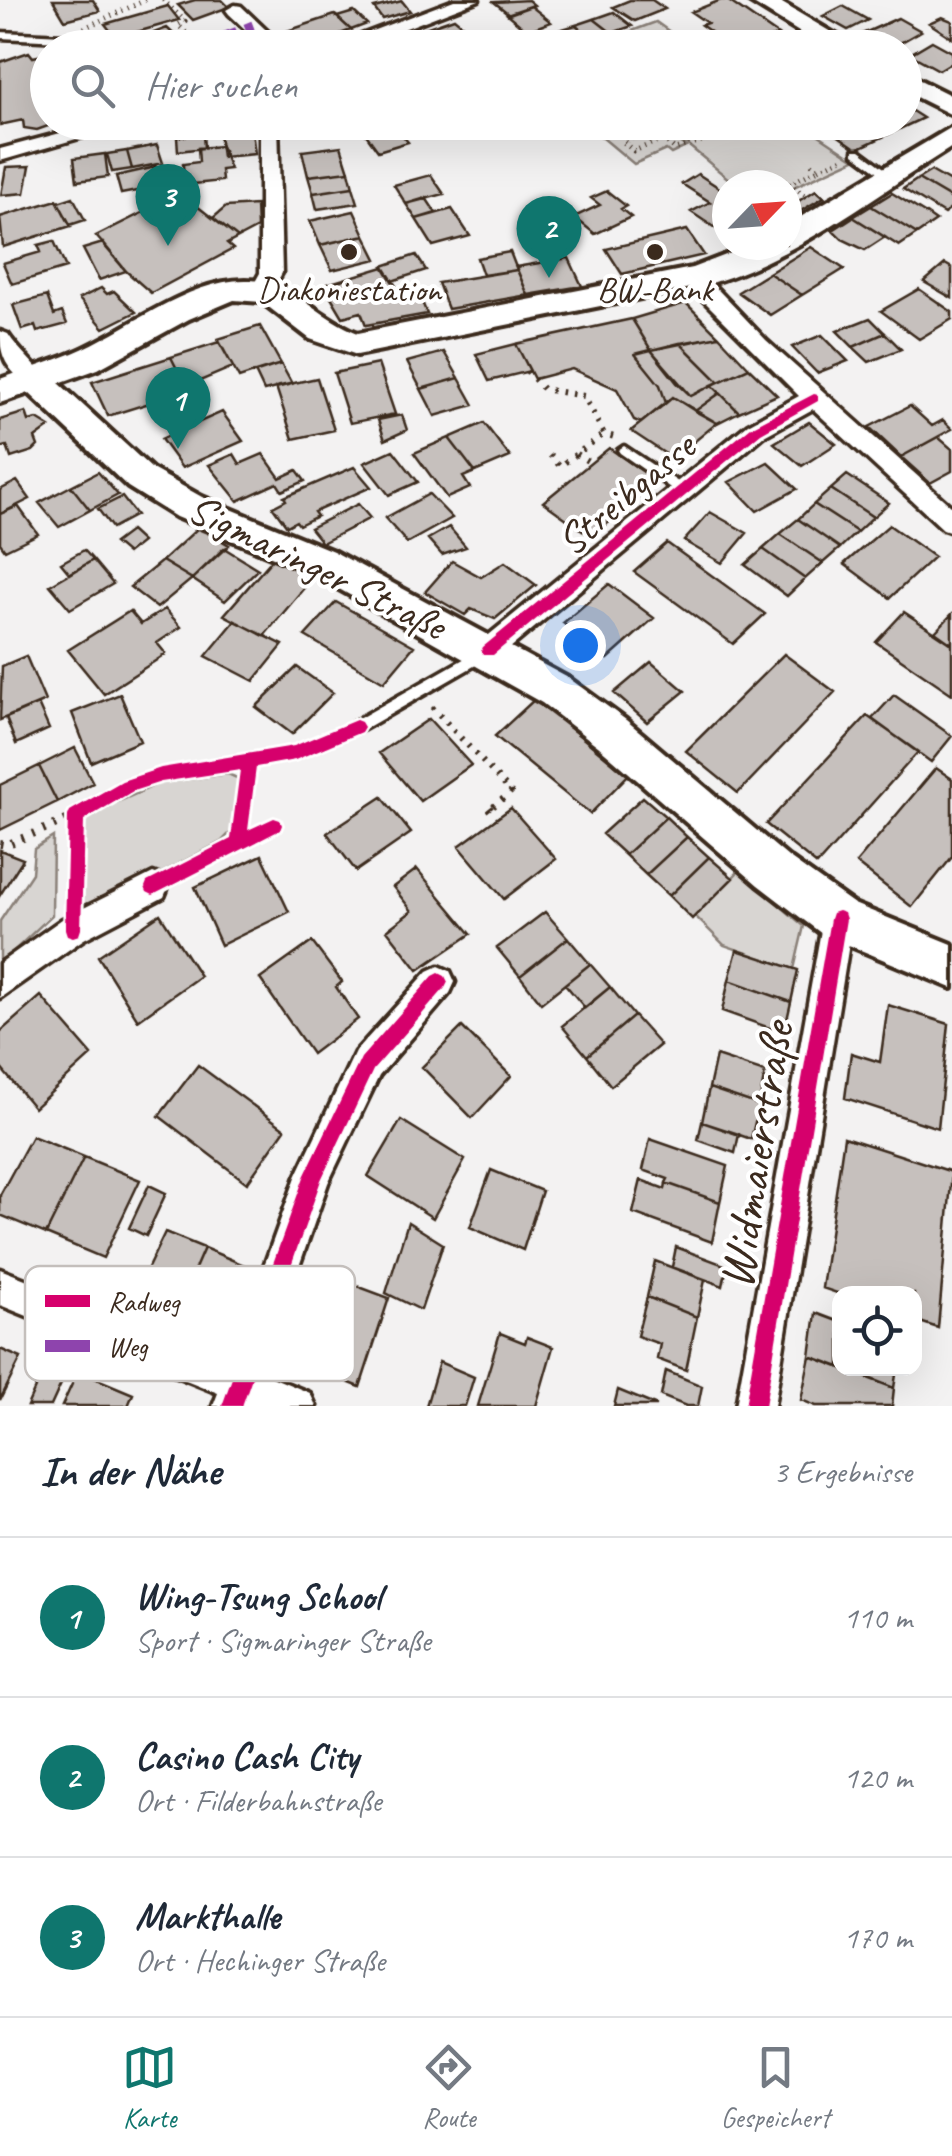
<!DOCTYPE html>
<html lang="de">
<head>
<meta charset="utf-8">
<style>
  body { margin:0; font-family:Caveat,sans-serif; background:#f2f2f3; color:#1f2937 }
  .controls { position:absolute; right:30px; bottom:30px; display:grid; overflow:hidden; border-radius:20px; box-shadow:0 10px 40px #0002 }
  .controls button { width:90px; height:90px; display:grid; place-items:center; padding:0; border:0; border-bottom:2px solid #e0e1e3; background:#fff; color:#1f2937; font:50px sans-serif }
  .compass { position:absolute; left:712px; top:170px; width:90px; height:90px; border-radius:50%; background:#fff; box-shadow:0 10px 40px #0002; rotate:65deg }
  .you { position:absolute; left:580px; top:645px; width:35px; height:35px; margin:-25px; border:8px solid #fff; border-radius:50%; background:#1a73e8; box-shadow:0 0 0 15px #1a73e833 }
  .badge { display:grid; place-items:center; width:65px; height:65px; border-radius:50%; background:#0f766e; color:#fff; font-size:32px; font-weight:700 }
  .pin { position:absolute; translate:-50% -82px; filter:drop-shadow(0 2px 5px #0008) }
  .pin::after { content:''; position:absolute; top:52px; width:35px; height:30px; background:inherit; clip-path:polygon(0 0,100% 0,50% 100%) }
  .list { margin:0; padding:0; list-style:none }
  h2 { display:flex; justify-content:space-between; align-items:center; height:130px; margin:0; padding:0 40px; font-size:42px }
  h2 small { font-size:32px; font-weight:400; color:#747a83 }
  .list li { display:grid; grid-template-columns:65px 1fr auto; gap:30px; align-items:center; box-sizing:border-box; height:160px; padding:0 40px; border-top:2px solid #e0e1e3 }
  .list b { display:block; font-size:38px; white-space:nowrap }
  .list p { margin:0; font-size:32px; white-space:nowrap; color:#747a83 }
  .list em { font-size:32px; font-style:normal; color:#747a83 }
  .icon { flex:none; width:55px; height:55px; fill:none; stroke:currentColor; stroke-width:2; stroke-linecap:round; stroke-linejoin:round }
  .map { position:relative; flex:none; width:952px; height:1406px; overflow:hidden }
  .search { position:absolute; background:#fff; box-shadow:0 10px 40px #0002; left:30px; right:30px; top:30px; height:110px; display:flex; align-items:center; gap:25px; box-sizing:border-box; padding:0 35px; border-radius:55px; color:#747a83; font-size:38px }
  .sheet { height:610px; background:#fff }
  nav { display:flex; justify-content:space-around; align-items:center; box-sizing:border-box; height:140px; border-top:2px solid #e0e1e3; background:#fff; font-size:28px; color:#747a83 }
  nav a { display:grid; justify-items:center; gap:5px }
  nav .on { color:#0f766e }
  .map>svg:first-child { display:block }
  .green { fill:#d8d5d2; stroke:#8a8078; stroke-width:2.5 }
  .building { fill:#c6c0bd; stroke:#3b2a1e; stroke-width:2.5 }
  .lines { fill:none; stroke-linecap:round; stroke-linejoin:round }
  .lane-casing { stroke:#3b2a1e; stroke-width:7 }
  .street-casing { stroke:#3b2a1e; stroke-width:7 }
  .secondary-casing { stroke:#3b2a1e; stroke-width:8 }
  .path-far2 { stroke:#3b2a1e; stroke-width:5; stroke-dasharray:1 5; stroke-linecap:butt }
  .path-far1 { stroke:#3b2a1e; stroke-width:6; stroke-dasharray:2.5 8; stroke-linecap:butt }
  .path { stroke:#3b2a1e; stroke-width:8; stroke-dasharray:2.5 9; stroke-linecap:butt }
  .lane { fill:#fff; fill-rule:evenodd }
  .street { fill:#fff; fill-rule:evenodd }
  .secondary { fill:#fff; fill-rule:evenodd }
  .quiet { stroke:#8e44ad; stroke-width:9; stroke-dasharray:18 9; stroke-linecap:butt }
  .cycleway-casing { stroke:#fff; stroke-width:6 }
  .cycleway { fill:#d6006c; fill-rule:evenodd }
  .poi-dot { fill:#3b2a1e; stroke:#fff; stroke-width:4 }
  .labels { text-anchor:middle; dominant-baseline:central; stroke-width:8; stroke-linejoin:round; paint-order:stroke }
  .far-poi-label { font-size:35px; fill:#3b2a1e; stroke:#fff }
  .street-label { font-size:42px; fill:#3b2a1e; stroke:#fff }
  .near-street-label { font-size:50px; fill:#3b2a1e; stroke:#fff }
  .key { fill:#fff; stroke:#c4bfbc; stroke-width:2.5 }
  .key-label { font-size:28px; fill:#3b2a1e }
</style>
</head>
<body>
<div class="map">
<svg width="952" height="1406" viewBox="0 0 952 1406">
  <rect width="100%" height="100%" fill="#f3f2f2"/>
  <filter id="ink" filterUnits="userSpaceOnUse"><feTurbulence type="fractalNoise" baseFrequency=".01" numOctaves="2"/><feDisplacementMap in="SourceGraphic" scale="20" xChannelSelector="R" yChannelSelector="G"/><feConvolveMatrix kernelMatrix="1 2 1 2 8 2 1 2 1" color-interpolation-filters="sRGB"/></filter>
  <g filter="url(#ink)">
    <path class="green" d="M656,22l35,25h-102z
      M585,123h69l32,24 -15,7 -5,-4 -32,14z
      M720,123h81l54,36 -68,31v-5h-51l-53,-44 38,-16z
      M228,774l11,5 -8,53 -9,9 -114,59 -25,4 -10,-14 4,-70 81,-36z
      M53,837l-1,78 -52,49v-43l32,-48 2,-24z
      M739,871l65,55 -10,43 -70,-24 -29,-29z"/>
    <path class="building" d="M53,0h40l7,11 -35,9z
      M195,0h27l7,7 -36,13 -15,-15z
      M528,0l6,5 -25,9 -15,-12z
      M630,0h22l13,9 -30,12 -22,-14z
      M721,0h6l51,35 -31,13 -10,-7 -8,4 -28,-20 6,-2 -16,-11z
      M402,1l8,10 -28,8 -8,-11z
      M168,6l11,14 -63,18 -11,-14z
      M531,6l20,16 -24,9 -20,-17z
      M843,6l25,14 -20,10 -25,-14z
      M354,12l13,12 -16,6 -14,-13z
      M614,12l18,14 -20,7 -18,-14z
      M335,15l16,15 -48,18 -19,-16z
      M942,17l10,4v17l-23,-15z
      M454,18l15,12 -29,11 -15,-13z
      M898,18l23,13 -30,17h-8l-23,-13z
      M594,19l18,14 -18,7 -18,-15z
      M576,25l18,15 -17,6 -18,-16z
      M167,28l17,16 -67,3z
      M544,29l18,11 -16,8h-22l-8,-6z
      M463,32l11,9 -26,7 -8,-7z
      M249,36l12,12 -46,-3 15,-2z
      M932,41l20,11v10l-13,8 -29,-16z
      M29,52l4,5 14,-3 1,68 3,3 -14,5 -13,-2 -1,-8 -23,5v-63z
      M904,106l19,12 -66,31 -38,-27h85z
      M218,122h32l2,9 -33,3z
      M659,122h61l2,3 -39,16z
      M394,125l14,17 -30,9 -13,-18z
      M252,131l3,23 -33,3 -3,-23z
      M203,134l1,14 -26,3 -1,-14z
      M157,145l6,18 -31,6 -5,-18z
      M221,146l9,23 -9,1 1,11 -38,4 -1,-21 16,-2 -1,-14z
      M341,146l8,25 -41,5 -6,-25z
      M127,151l5,18 -20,3 -5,-18z
      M105,154l3,23 -31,4 -3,-23z
      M30,166l-5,27 -24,2 5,-28z
      M156,167l7,19 -42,8 -5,-18z
      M349,171l4,16 -40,6 -5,-17z
      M931,171l21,12v16l-34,-20z
      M698,174l29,19v43l-36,-24 19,-10 -28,-18z
      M431,175l13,19 -38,10 -12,-19z
      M918,179l34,20v9l-8,6 -41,-25z
      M353,187l5,16 -41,6 -4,-16z
      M816,190l8,7 -37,22v-25l10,8z
      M607,191l19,15 -5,3 10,8 -36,17 -21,-17 26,-12 -9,-7z
      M892,193l34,21 10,7 -19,13 -46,-28z
      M73,197l12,23 -15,5 -12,-23z
      M426,198l10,15 -20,6 -10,-15z
      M57,200l14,26 -68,21 -3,-30z
      M160,204l16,13 21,-11 41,32 -11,6 6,5 -82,44 -25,-22 -30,-35z
      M256,205l1,23 -19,10 -25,-20 13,-11z
      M871,206l46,28 -18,12 -46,-29z
      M452,209l18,27 -37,10 -17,-27z
      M354,211l11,24 -45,10 -10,-24z
      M853,217l32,20 -20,13 -23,-11 -9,-9z
      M552,227l14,15 -24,10 -15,-14z
      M687,230l17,25 -82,19 -16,-25z
      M365,235l12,24 -45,11 -12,-25z
      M54,241l12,27 -54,16 -9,-21 38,-11 -3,-7z
      M103,243l23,28 -27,9 -16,-31z
      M811,247l33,22 -42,26 -33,-22z
      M510,252l7,18 -34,5 -6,-17z
      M416,255l10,15 -34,11 -9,-15z
      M569,258l13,28 -54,9 -12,-28z
      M945,264l7,4v30l-28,-16z
      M384,267l20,32 16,-2 7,17 -61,11 -5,-13 -18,5 -19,-32z
      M517,270l11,25 -80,14 -10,-26z
      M769,273l33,22 -32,20 -32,-23z
      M101,288l6,6 7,-3 22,21 -32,16 -25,-29z
      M919,289l33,23v7l-33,20 -38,-28z
      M47,296l7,19 8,-3 5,12 -30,8 -2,-6 -13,4 -9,-25z
      M686,303l33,33 -68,14 -19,-31z
      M870,318l15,15 -32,14 -16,-16z
      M632,319l19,31 -16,4 25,31 6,18 -25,20 -7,-3 -17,-31 -45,-20 -38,10 -18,-35z
      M260,326l21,38 -42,14 -21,-39z
      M885,333l16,16 -32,13 -16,-15z
      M822,335l26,26 -31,12 -25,-26z
      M719,336l30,32 -30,14 -39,-39z
      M219,342l14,25 -47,20 -15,-30z
      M680,343l39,39 -28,14 -14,-13 -26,-33z
      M516,344l14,27 -41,10 -13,-27z
      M651,350l40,46 21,-11 8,8 -25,18 -22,-14 -7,6 -6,-18 -25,-31z
      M444,352l15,26 -38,11 -14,-27z
      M171,357l17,34 -80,25 -16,-34z
      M281,364l11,20 -28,7 -9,-19z
      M378,364l17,50 -45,9 -16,-50z
      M749,368l28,27 -38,17 -27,-27z
      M317,378l17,52 -41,9 -17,-52z
      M459,378l15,27 -39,11 -14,-27z
      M720,393l19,19 -22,11 -22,-12z
      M673,397l44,26 -44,36 -42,-28z
      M910,406l22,20 11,-6 9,9 -51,28 -32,-30z
      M26,412l3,9 8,-2 13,8 -15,11 3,8 -5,5 -22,7 -4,-12 -7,2v-28z
      M222,412l21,29 -61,27 -21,-29z
      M402,415l5,15 -22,10 -7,-20z
      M809,422l27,22 -34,22 -28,-23z
      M484,423l26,34 -35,15 -26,-34z
      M938,437l14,12v22l-22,12 -29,-26z
      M449,438l26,34 -12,5 7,11 -23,10 -33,-45z
      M609,448l48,33 -65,56 -49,-35z
      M393,450l25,32 -29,13 -25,-32z
      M234,454l6,10 23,-10 17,24 17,-8 8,11 -23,10 -5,-8 -39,18 -29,-36z
      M768,462l29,27 -40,22 -28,-29z
      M354,467l17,20 -57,25 3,4 -18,9 -3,-4 -9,5 -14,-19 13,-7 -2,-3z
      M98,472l20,23 -28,15 -19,-24z
      M847,475l42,28 -16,14 -42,-28z
      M17,481l13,18 -30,15v-24z
      M71,486l19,24 -31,17 -20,-24z
      M831,489l42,28 -16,15 -43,-28z
      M429,494l23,24 -45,25 -22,-25z
      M122,497l14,18 -24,13 -14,-19z
      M358,504l12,14 -48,25 -12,-15z
      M814,504l43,28 -17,16 -42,-29z
      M18,506l20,28 -33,16 -5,-7v-29z
      M710,512l37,21 -25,30 -38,-22z
      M798,519l42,29 -17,15 -43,-29z
      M889,525l45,32 -44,41 -46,-34z
      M199,527l30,18 -37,34 -30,-18z
      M449,527l17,20 -24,8 -14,-16z
      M130,531l12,11 -15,12 -13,-11z
      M780,534l43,29 -18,16 -42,-30z
      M667,543l98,71 -32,30 -99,-72z
      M224,548l34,21 -33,32 -33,-22z
      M763,549l42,30 -18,17 -42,-31z
      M84,550l9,10 -23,14 -9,-11z
      M275,556l39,20 -50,60 -40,-21z
      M93,560l20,24 -43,25 -20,-24z
      M162,561l30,18 -35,29 -27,-21z
      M452,561l29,16 24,-15 31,23 -41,34 -24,-10 -6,6 -40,-23z
      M609,584l45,34 -46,41 -45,-36z
      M336,602l78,44 -30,36 -79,-46z
      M165,609l16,18 -24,16 9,11 -62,40 -36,-44 62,-39 11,13z
      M904,612l48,32v50l-76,-52z
      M952,614v30l-17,-12z
      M235,621l48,24 -29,36 -48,-25z
      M784,654l51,38 -97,101 -52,-42z
      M26,656l19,45 -45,19 2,-54z
      M651,662l34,29 -38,31 -33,-29z
      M297,667l36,26 -41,41 -36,-27z
      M120,694l20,47 -49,21 -19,-49z
      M894,695l58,41 -21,26 -59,-43z
      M535,699l93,76 -38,39 -95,-78z
      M38,704l11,25 -33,15 -10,-26z
      M867,716l51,36 -101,113 -51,-41z
      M429,719l42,46 -51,36 -41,-48z
      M75,748l18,35 -36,19 -18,-36z
      M39,766l18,36 -57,28v-45z
      M936,768l16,11v78l-40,50 -56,-44z
      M382,797l29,36 -55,38 -29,-38z
      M643,797l23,20 -41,38 -23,-21z
      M511,808l45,51 -52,40 -45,-53z
      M666,817l21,20 -41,38 -21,-20z
      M687,837l22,20 -40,39 -23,-21z
      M0,850l23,9 -23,36z
      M262,855l27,57 -68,33 -26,-58z
      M709,857l24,21 -41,41 -23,-23z
      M417,869l54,65 -53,36 -31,-40 25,-19 -19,-24z
      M545,912l23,26 -48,38 -23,-28z
      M160,914l40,62 -62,44 -40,-64z
      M568,938l22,26 -49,39 -21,-27z
      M312,942l30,40 -6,5 22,32 -46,35 -52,-75z
      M737,950l61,20 -7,32 -62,-22z
      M590,964l20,23 -25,21 -20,-24z
      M729,980l62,22 -7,31 -62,-22z
      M610,987l24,29 -47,40 -25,-30z
      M41,996l51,59 -58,53 -34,-41v-35z
      M888,1005l61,19 -11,104 -93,-30 6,-45 29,9z
      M634,1016l26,29 -49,41 -24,-30z
      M462,1027l49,49 -39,42 -50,-51z
      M716,1056l49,16 -6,33 -50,-17z
      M198,1065l87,64 -38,54 -88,-67z
      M709,1088l50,17 -8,34 -49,-17z
      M401,1120l64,40 -32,58 -65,-42z
      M702,1122l37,12 -4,19 -37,-13z
      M32,1136l52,21 -38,77 -46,-19v-20z
      M844,1137l108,35 -14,156 -24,-8v-26h-74l-18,-6z
      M650,1139l78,27 -8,36 -54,-19 2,-4 -25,-9z
      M84,1157l56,23 -37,78 -57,-24z
      M491,1170l51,21 -19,59 -53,-23z
      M641,1180l24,9 1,-6 54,19 -8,40 -79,-29z
      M149,1185l17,8 -20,43 -17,-8z
      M408,1222l35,22 -22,66 -35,-17z
      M165,1232l39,16 -31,71 -41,-18z
      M676,1247l51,19 -4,20 -51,-19z
      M204,1248l40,17 -29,72 -42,-18z
      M655,1261l50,19 -8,37 -50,-20z
      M338,1279l51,19 -29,89 -53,-21z
      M647,1297l50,20 -11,53 -29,-11 3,-15 -23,-8z
      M816,1313l24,9v45l-30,-11z
      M500,1333l25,10 2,-6 26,10 -17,59h-58z
      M0,1349l21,9 -21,42z
      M810,1356l84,32 -2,18h-76l-15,-6z
      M439,1362l35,15 -9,29h-39z
      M843,1368h54l-3,20z
      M78,1371l55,23 -5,12h-66z
      M666,1371l36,15 -4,20h-12l-25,-10z
      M41,1375l20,9 -10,22h-24z
      M618,1390l39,16h-43z"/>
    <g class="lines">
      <defs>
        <path id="lane" d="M0,32l63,3 24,13h-12l-14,-7 -61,-3z
          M854,150h6l31,23v4h-6l-31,-23z
          M624,446l63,42 2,3 -2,3h-8l-59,-41 -2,-3z
          M483,648l5,2 2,4 -2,4 -127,73 -5,2 -5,-2 -2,-4 2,-4z"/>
        <path id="street" d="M454,0h25l-125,48h-27z
          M235,5l6,1 44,42h-20l-36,-34 -3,-4z
          M102,122h33l-135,39v-12z
          M260,122h18l4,151 -13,23 -8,2 -11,-7 10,-18z
          M694,271l8,2 64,67 186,167v25l-9,-3 -130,-120 -49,27 -267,223 -9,3 -9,-3 -4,-8 4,-8 269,-219 51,-28 -113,-113 -3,-5 3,-5z
          M0,331l8,3c11,17 27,29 38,46l-3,6h-16c-20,-19 -27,-27 -27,-55z
          M153,873l11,4 4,10 -4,10 -80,42 -84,59v-35l62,-44z
          M838,904l11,5 4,10 -79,487h-38l87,-487 4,-10z
          M439,966l11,5 5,11 -5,11 -71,83 -51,107 -66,190 48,20 6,13h-103l5,-13 -218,-88v-36l230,91 66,-183 59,-125 73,-81z"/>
        <path id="secondary" d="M747,0h30l81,48h-33z
          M904,72l48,24v19l-48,-24z
          M952,127v20c-80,50 -157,112 -247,138l-348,70 -47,-16 -48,-37 -28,-2 -45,19 -91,50 -39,14 93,86 50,28 131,54 237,128 56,41 162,137 66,47 98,40v44l-130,-54 -64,-49 -160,-139 -56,-43 -235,-132 -131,-54 -48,-30 -99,-94 -29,10v-24c24,-9 49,-16 73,-26 57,-23 127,-85 192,-71 32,7 59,38 93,51l334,-65 60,-23h35v-20z"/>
      </defs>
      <use href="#lane" class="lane-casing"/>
      <use href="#street" class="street-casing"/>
      <use href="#secondary" class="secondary-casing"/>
      <path class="path-far2" d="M163,0l22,21 -7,4 22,21
        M84,28l62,-28
        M617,122l17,15 -11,5 11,9 29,-12 -21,-17
        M663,139l12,10 46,-14
        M819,169l26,-12
        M779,177l26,18
        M789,184l30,-15 -10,-7"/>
      <path class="path-far1" d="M527,371l16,18 41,7 20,38 10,3
        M576,454l15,9
        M550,455l10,11 44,-32
        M432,707l79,85 -22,18"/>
      <path class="path" d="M489,808l8,10
        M0,844l6,1 70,-29"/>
      <use href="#lane" class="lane"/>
      <use href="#street" class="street"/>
      <use href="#secondary" class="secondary"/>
      <path class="quiet" d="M195,48l58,-23"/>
      <defs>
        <path id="cycleway" d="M814,394l4,1v6l-57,32 -268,222h-10l-2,-4 2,-4 268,-220z
          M356,720l5,2 3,5 -3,5 -66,28 -39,7 -8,63 26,-12 6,2 2,5 -2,5 -127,65 -6,-3 -2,-5 2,-5 84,-43 9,-69 -79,12 -28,9 -49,29 -3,109 -2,6 -6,2 -6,-2 -2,-6 3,-113 2,-5 52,-30 39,-13 133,-22z
          M838,911l6,2 2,6 -81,487h-20l85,-487 2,-6z
          M439,973l6,3 3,6 -3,6 -72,82 -52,110 -79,226h-20l82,-229 57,-119 72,-82z"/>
      </defs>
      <use href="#cycleway" class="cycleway-casing"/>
      <use href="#cycleway" class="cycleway"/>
    </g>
  </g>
  <g class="poi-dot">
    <circle cx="349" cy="252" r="10"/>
    <circle cx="655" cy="252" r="10"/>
  </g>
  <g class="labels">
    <g class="far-poi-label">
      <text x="349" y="289">Diakoniestation</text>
      <text x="655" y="289">BW-Bank</text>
    </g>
    <g class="street-label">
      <text transform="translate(626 494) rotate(-40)">Streibgasse</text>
      <text transform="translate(317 567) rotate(26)">Sigmaringer Straße</text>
    </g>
    <g class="near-street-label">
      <text transform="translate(756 1155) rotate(-81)">Widmaierstraße</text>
    </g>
  </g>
  <rect x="25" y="1266" width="330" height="115" rx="15" class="key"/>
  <rect x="45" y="1295" width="45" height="12" fill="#d6006c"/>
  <rect x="45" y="1340" width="45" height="12" fill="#8e44ad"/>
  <g class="key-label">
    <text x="108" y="1311">Radweg</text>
    <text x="108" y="1356">Weg</text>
  </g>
</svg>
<div class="controls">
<button><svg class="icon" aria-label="locate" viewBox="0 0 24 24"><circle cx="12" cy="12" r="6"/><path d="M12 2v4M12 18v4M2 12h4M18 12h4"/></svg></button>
</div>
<svg class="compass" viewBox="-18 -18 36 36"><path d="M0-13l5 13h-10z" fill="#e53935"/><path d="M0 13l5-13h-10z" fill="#747a83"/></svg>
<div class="you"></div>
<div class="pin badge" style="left:178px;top:449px">1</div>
<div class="pin badge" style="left:549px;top:278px">2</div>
<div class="pin badge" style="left:168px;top:246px">3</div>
<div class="search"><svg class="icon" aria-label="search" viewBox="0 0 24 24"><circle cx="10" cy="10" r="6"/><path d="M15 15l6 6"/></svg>Hier suchen</div>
</div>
<section class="sheet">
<h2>In der Nähe<small>3 Ergebnisse</small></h2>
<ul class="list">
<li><span class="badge">1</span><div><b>Wing-Tsung School</b><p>Sport · Sigmaringer Straße</p></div><em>110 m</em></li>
<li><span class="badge">2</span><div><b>Casino Cash City</b><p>Ort · Filderbahnstraße</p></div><em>120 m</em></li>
<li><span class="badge">3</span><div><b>Markthalle</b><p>Ort · Hechinger Straße</p></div><em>170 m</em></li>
</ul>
</section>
<nav>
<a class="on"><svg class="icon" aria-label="map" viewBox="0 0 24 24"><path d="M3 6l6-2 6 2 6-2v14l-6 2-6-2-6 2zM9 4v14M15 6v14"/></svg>Karte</a>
<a><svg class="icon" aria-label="directions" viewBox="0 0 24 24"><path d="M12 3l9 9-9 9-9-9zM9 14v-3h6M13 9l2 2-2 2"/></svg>Route</a>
<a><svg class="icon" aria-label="saved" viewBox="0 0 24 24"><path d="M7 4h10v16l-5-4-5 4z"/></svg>Gespeichert</a>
</nav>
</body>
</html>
